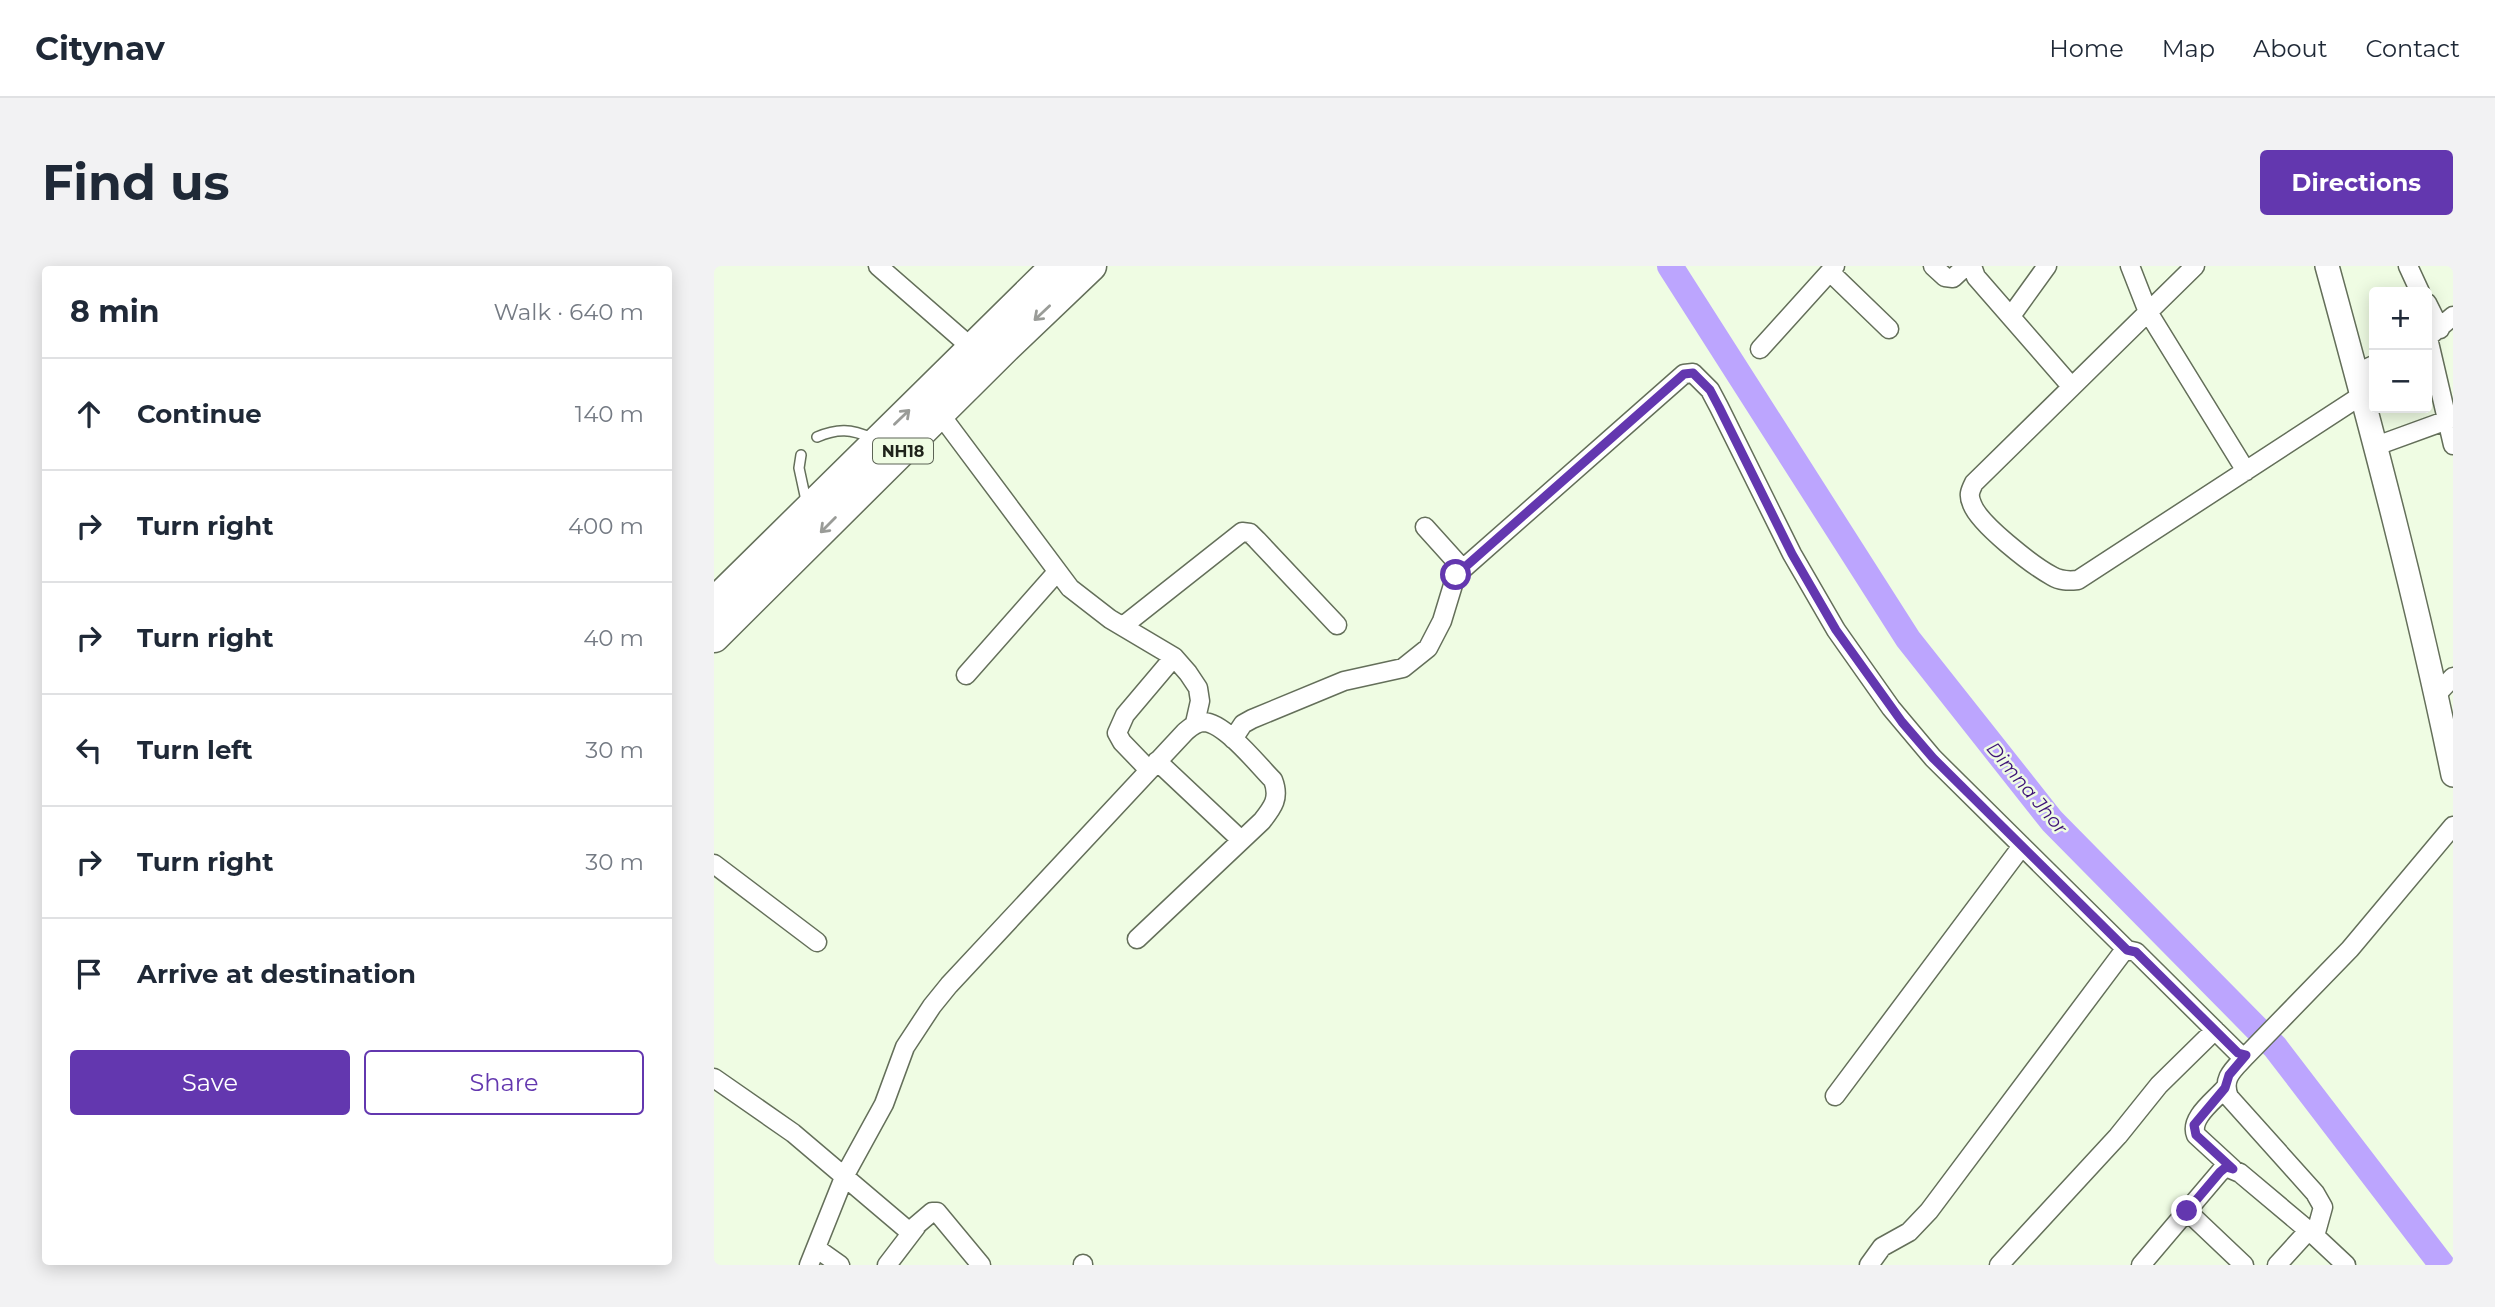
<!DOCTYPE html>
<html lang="en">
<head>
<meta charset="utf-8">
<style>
  body { margin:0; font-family:Montserrat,sans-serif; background:#f2f2f3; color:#1f2937 }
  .controls { position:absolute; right:21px; top:21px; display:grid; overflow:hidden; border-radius:7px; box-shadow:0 4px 18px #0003 }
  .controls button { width:63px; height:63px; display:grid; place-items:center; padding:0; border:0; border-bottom:2px solid #e0e1e3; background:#fff; color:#1f2937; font:35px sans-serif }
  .stop { position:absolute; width:21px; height:21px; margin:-16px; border:5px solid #6337af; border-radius:50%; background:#fff }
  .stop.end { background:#6337af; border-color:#fff; box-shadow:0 2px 7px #0008 }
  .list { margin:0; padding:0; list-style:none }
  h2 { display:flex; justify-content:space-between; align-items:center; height:91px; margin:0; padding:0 28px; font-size:30px }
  h2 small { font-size:23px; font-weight:400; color:#747a83 }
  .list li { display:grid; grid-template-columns:46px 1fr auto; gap:21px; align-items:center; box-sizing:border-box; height:112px; padding:0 28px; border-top:2px solid #e0e1e3 }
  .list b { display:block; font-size:26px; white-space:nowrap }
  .list em { font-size:23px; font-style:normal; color:#747a83 }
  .actions { display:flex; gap:14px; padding:21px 28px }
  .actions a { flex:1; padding:16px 0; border:2px solid #6337af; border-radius:7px; text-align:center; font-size:24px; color:#6337af }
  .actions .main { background:#6337af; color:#fff }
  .icon { flex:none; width:38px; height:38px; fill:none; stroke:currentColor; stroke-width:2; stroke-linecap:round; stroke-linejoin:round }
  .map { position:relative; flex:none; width:1739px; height:999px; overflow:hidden; border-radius:7px }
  header { display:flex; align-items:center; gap:42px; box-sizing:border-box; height:98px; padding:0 35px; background:#fff; border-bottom:2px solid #e0e1e3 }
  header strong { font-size:33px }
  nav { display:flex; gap:38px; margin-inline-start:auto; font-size:24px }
  .intro { display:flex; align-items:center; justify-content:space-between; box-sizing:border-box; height:168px; padding:0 42px }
  h1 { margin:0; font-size:49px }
  .button { padding:18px 32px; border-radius:7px; background:#6337af; color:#fff; font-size:24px; font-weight:700 }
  main { display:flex; gap:42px; padding:0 42px }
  aside { flex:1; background:#fff; border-radius:7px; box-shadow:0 4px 18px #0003 }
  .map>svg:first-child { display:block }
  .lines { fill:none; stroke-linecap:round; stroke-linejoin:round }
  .river { stroke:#bca5fe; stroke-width:26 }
  .service-casing { stroke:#646f5a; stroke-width:12 }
  .minor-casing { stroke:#646f5a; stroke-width:21 }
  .tertiary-casing { stroke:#646f5a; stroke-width:26 }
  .trunk-casing { stroke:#646f5a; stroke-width:33 }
  .service { stroke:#fff; stroke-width:9 }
  .minor { stroke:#fff; stroke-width:18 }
  .tertiary { stroke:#fff; stroke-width:23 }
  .trunk { stroke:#fff; stroke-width:30 }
  .oneway { stroke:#9a9c98 }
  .route { stroke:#6337af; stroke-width:9 }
  .labels { text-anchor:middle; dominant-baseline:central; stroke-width:5; stroke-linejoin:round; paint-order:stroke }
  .shield { fill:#effce3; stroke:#5d6456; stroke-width:2 }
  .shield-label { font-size:16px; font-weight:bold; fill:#1f231a }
  .water-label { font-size:19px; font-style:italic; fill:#3d1177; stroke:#effce3 }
</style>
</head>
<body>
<header>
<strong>Citynav</strong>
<nav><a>Home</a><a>Map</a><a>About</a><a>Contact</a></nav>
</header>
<div class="intro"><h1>Find us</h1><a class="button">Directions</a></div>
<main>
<aside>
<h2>8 min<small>Walk · 640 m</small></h2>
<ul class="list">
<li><svg class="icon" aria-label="ahead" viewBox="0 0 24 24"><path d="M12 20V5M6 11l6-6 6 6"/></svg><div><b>Continue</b></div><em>140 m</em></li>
<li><svg class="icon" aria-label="right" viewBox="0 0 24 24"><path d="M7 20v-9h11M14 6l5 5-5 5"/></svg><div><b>Turn right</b></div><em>400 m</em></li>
<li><svg class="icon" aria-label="right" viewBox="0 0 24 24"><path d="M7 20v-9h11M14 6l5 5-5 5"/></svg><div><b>Turn right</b></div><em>40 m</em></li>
<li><svg class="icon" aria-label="left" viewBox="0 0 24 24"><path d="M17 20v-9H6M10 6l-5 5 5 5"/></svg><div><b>Turn left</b></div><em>30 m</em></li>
<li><svg class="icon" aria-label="right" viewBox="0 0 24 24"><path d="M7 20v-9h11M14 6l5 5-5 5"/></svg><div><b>Turn right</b></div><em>30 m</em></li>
<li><svg class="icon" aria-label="arrive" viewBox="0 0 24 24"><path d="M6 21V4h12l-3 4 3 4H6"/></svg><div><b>Arrive at destination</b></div></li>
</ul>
<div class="actions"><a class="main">Save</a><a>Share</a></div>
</aside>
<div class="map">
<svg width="1739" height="999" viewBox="0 0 1739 999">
  <rect width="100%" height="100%" fill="#effce3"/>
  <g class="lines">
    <path class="river" d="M956,0l238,373 144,182 223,226 167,218"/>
    <defs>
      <path id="service" d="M103,171c21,-9 34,-8 55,1
        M87,189l-2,13 8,37"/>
      <path id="minor" d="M164,0l94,82
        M1219,0l12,11 8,1 13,-12
        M1258,0l4,11 95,109
        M1416,0l18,46 98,159
        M1481,0l-221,217c-4,8 -6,12 -2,21 7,20 60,61 80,72 8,5 16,5 26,4l284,-185
        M1694,0l12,26
        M1116,6l59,57
        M1713,37l13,26
        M1297,50l36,-50
        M1713,72l26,-22
        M1714,72l25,107
        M1046,83l75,-83
        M1643,107l17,-8
        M226,148l130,174 40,31 64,38 14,16 10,15 2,13 -5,22
        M1662,180l77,-28
        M711,261l37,41
        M409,360l119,-94 8,1 7,7 80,85
        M252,409l91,-103
        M1723,428l16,-17
        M519,473l10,-15 9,-5 92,-38 59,-13 25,-20 14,-27 14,-46 228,-201 9,-1 17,17 9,17 73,147 44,76 55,78 42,50 194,192
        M443,495l84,79
        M435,504l-27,-28 -5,-9 8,-18 49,-58
        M0,598l103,78
        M1532,790c-12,13 -25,22 -17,41l86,96 8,14 -8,29 31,29
        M0,812l79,55 112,95 7,1 20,-17h5l44,53
        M1511,822c-10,12 -36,30 -29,47l37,34
        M1121,830l187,-250
        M1473,945l57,54
        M102,982l24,17
        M95,999l36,-90 39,-71 21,-57 27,-41 17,-21 236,-253c6,-5 11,-10 19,-10 21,1 54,43 69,58 7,18 0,27 -11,41l-125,118
        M173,999l29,-38
        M369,999v-1
        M1155,999l13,-18 27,-15 20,-21 194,-259 4,-2 9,2 102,101 8,3 104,-107 103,-123
        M1285,999l119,-129 41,-51 56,-55
        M1427,999l79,-93 6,-5 14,6 75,63
        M1563,999l32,-35"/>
      <path id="tertiary" d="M1613,0c46,168 91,338 126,509"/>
      <path id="trunk" d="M0,337l342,-337
        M0,371l293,-291 84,-80"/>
    </defs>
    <use href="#service" class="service-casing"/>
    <use href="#minor" class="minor-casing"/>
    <use href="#tertiary" class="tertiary-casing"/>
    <use href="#trunk" class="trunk-casing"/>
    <use href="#service" class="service"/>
    <use href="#minor" class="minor"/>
    <use href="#tertiary" class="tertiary"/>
    <use href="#trunk" class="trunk"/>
  </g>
  <defs><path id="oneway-shaft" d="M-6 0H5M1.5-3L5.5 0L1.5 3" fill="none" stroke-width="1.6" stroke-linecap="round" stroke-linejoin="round" transform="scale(1.75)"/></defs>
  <g class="oneway">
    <use href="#oneway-shaft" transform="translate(328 47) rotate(137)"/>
    <use href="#oneway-shaft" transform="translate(188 151) rotate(-44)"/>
    <use href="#oneway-shaft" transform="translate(114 259) rotate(135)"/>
  </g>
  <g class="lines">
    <path class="route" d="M742,309l228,-201 9,-1 17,17 9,17 73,147 44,76 66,92 31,36 194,192 9,2 102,101 8,2 -17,20 -4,13 -31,37 2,10 37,34 -7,-2 -6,5 -33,39"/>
  </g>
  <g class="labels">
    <rect class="shield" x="159" y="172.5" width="60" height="25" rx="5"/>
    <g class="shield-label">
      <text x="189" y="185">NH18</text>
    </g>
    <g class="water-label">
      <text transform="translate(1313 522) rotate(50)">Dimna Jhor</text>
    </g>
  </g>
</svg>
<div class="controls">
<button>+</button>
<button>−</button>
</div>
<div class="stop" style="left:742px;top:309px"></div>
<div class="stop end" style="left:1473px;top:945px"></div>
</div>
</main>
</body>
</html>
